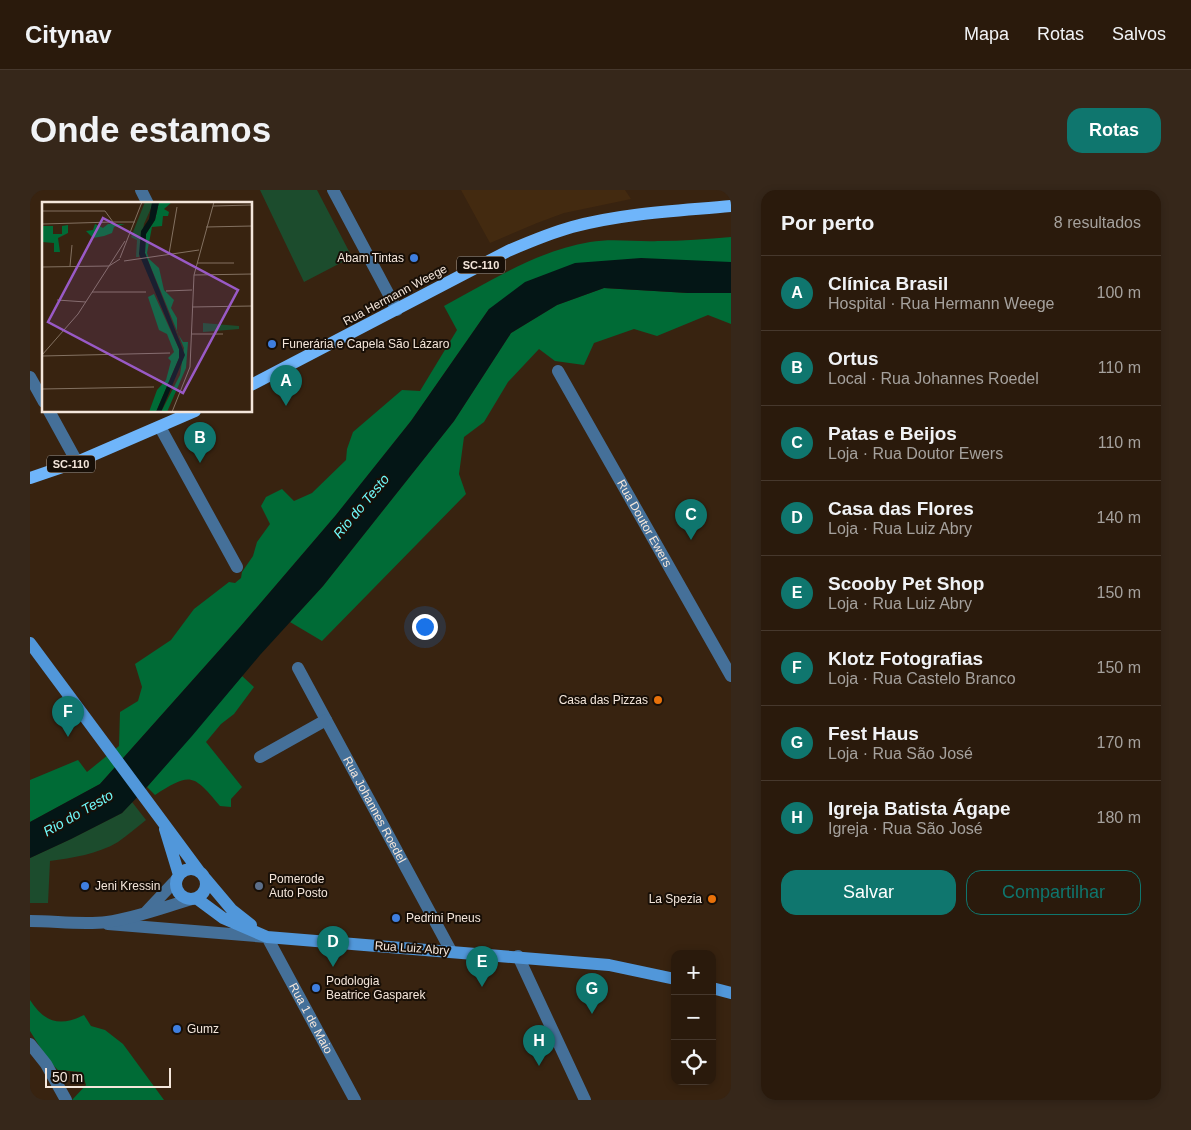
<!DOCTYPE html>
<html lang="pt">
<head>
<meta charset="utf-8">
<style>
  body { margin:0; font-family:Helvetica,sans-serif; background:#36271a; color:#f1f3f6 }
  .controls { position:absolute; right:15px; bottom:15px; display:grid; overflow:hidden; border-radius:10px; box-shadow:0 2px 8px #0003 }
  .controls button { width:45px; height:45px; display:grid; place-items:center; padding:0; border:0; border-bottom:1px solid #46382d; background:#2a1a0c; color:#f1f3f6; font:25px sans-serif }
  .scale { position:absolute; left:15px; bottom:12px; width:126px; box-sizing:border-box; padding-left:5px; border:2px solid #f4e6db; border-top:0; font-size:14px; line-height:18px; white-space:nowrap; color:#f4e6db; -webkit-text-stroke:4px #180f07; paint-order:stroke }
  .you { position:absolute; left:394px; top:436px; width:18px; height:18px; margin:-12px; border:4px solid #fff; border-radius:50%; background:#1a73e8; box-shadow:0 0 0 8px #1a73e833 }
  .badge { display:grid; place-items:center; width:32px; height:32px; border-radius:50%; background:#0f766e; color:#fff; font-size:16px; font-weight:700 }
  .pin { position:absolute; translate:-50% -41px; filter:drop-shadow(0 1px 2px #0008) }
  .pin::after { content:''; position:absolute; top:26px; width:18px; height:15px; background:inherit; clip-path:polygon(0 0,100% 0,50% 100%) }
  .list { margin:0; padding:0; list-style:none }
  h2 { display:flex; justify-content:space-between; align-items:center; height:65px; margin:0; padding:0 20px; font-size:21px }
  h2 small { font-size:16px; font-weight:400; color:#a5a19d }
  .list li { display:grid; grid-template-columns:32px 1fr auto; gap:15px; align-items:center; box-sizing:border-box; height:75px; padding:0 20px; border-top:1px solid #46382d }
  .list b { display:block; font-size:19px; white-space:nowrap }
  .list p { margin:0; font-size:16px; white-space:nowrap; color:#a5a19d }
  .list em { font-size:16px; font-style:normal; color:#a5a19d }
  .actions { display:flex; gap:10px; padding:15px 20px }
  .actions a { flex:1; padding:11px 0; border:1px solid #0f766e; border-radius:15px; text-align:center; font-size:18px; color:#0f766e }
  .actions .main { background:#0f766e; color:#fff }
  .icon { flex:none; width:28px; height:28px; fill:none; stroke:currentColor; stroke-width:2; stroke-linecap:round; stroke-linejoin:round }
  .map { position:relative; flex:none; width:701px; height:910px; overflow:hidden; border-radius:15px }
  header { display:flex; align-items:center; gap:30px; box-sizing:border-box; height:70px; padding:0 25px; background:#2a1a0c; border-bottom:1px solid #46382d }
  header strong { font-size:24px }
  nav { display:flex; gap:28px; margin-inline-start:auto; font-size:18px }
  .intro { display:flex; align-items:center; justify-content:space-between; box-sizing:border-box; height:120px; padding:0 30px }
  h1 { margin:0; font-size:35px }
  .button { padding:12px 22px; border-radius:15px; background:#0f766e; color:#fff; font-size:18px; font-weight:700 }
  main { display:flex; gap:30px; padding:0 30px }
  aside { flex:1; background:#2a1a0c; border-radius:15px; box-shadow:0 2px 8px #0003 }
  .map>svg:first-child { display:block }
  .built { fill:#432a10 }
  .green { fill:#1c4c2d }
  .forest { fill:#006b36 }
  .water { fill:#041616 }
  .lines { fill:none; stroke-linecap:round; stroke-linejoin:round }
  .minor { stroke:#457099; stroke-width:12 }
  .tertiary { stroke:#457099; stroke-width:12 }
  .secondary { stroke:#5197da; stroke-width:12 }
  .primary { stroke:#6fb5fa; stroke-width:12 }
  .shop-dot { fill:#3f7fe0; stroke:#180f07; stroke-width:2 }
  .food-dot { fill:#e8710a; stroke:#180f07; stroke-width:2 }
  .service-dot { fill:#5c6f8a; stroke:#180f07; stroke-width:2 }
  .labels { text-anchor:middle; dominant-baseline:central; stroke-width:4; stroke-linejoin:round; paint-order:stroke }
  .shield { fill:#180f07; stroke:#b2a69b; stroke-width:1 }
  .shield-label { font-size:11px; font-weight:bold; fill:#f4e6db }
  .poi-label { font-size:12px; fill:#f4e6db; stroke:#180f07; text-anchor:start }
  .street-label { font-size:12px; fill:#f4e6db; stroke:#180f07 }
  .water-label { font-size:14px; font-style:italic; fill:#70fbfc; stroke:#180f07 }
  .inset-road { fill:none; stroke:#837161; stroke-width:1 }
  .view { fill:#995ac6; fill-opacity:0.15; stroke:#995ac6; stroke-width:2.5 }
  .inset-edge { fill:none; stroke:#f4e6db; stroke-width:2.5 }
</style>
</head>
<body>
<header>
<strong>Citynav</strong>
<nav><a>Mapa</a><a>Rotas</a><a>Salvos</a></nav>
</header>
<div class="intro"><h1>Onde estamos</h1><a class="button">Rotas</a></div>
<main>
<div class="map">
<svg width="701" height="910" viewBox="0 0 701 910">
  <rect width="100%" height="100%" fill="#382310"/>
  <path class="built" d="M431,0h164l6,9 -67,14 -27,10 -47,20z"/>
  <path class="green" d="M230,0h57l35,67 -48,25z
    M102,612l14,18c-9,7 -18,15 -28,22 -20,12 -46,16 -68,19l-2,42h-18v-45l41,-19 51,-26z"/>
  <path class="forest" d="M701,47v25l-16,1 -226,46 -78,112 -75,94 -96,112 -140,157 -70,38v-42l48,-20 9,12 32,-26 1,-34 18,-11 4,-14 -7,-23 36,-24 23,-31 35,-27 6,1 6,-5 1,-6 11,-16 4,-14 13,-18 -9,-18 5,-9 16,-8 12,12 18,-8 34,-33 1,-11 6,-17 49,-42 18,1 37,-61 -13,-24c46,-25 93,-55 146,-64 22,-4 46,0 68,-1 25,0 49,-2 73,-4z
    M574,98l84,5h43v31l-23,-9 -51,21 -23,-7 -40,14 -10,22 -29,-4 -16,-12 -31,33 -24,40 -20,15 -5,37 7,20 -144,147 -32,-19 33,-36 131,-165 57,-88 46,-28z
    M212,486l12,11 -20,27 -13,10 -15,18 36,45 -11,12v8l-11,-1c-27,-32 -29,-34 -65,-11l-8,-8z
    M0,810c15,23 30,27 54,15l7,11 14,4 18,14 41,56h-92l14,-15 -4,-13 -24,-2 -10,-10 -18,-29z"/>
  <path class="water" d="M611,68l90,4v31h-43l-84,-5 -47,17 -46,28 -57,88 -131,165 -63,69 -68,81 -45,51 -25,26 -51,26 -41,19v-36l70,-38 140,-157 96,-112 75,-94 78,-112 36,-27 50,-19z"/>
  <g class="lines">
    <g class="minor">
      <path d="M111,0l7,14"/>
      <path d="M303,0l64,120"/>
      <path id="s1" d="M528,181l173,305"/>
      <path d="M0,187l14,25"/>
      <path d="M19,221l28,51"/>
      <path d="M130,237l77,140"/>
      <path id="s2" d="M268,478l153,283"/>
      <path d="M230,567l66,-37"/>
      <path id="s3" d="M78,734l159,13 88,163"/>
      <path d="M488,766l67,144"/>
      <path d="M0,854l16,20 20,36"/>
    </g>
    <path class="tertiary" d="M116,722l31,-33
      M0,731c25,0 52,4 77,1 29,-4 57,-15 85,-23"/>
    <path class="secondary" d="M0,453l169,228
      M135,639l14,46
      M146 694a15 15 0 1 1 30 0a15 15 0 1 1-30 0Z
      M175,688l27,32 19,15
      M166,708l27,20 44,19 342,28 66,14
      M682,798l19,5"/>
    <path class="primary" d="M221,195l257,-134c21,-9 42,-18 64,-24 52,-14 106,-16 159,-21
      M0,288l47,-16 118,-51"/>
  </g>
  <g class="shop-dot">
    <circle cx="384" cy="68" r="5"/>
    <circle cx="242" cy="154" r="5"/>
    <circle cx="55" cy="696" r="5"/>
    <circle cx="366" cy="728" r="5"/>
    <circle cx="286" cy="798" r="5"/>
    <circle cx="147" cy="839" r="5"/>
  </g>
  <g class="food-dot">
    <circle cx="628" cy="510" r="5"/>
    <circle cx="682" cy="709" r="5"/>
  </g>
  <circle class="service-dot" cx="229" cy="696" r="5"/>
  <g class="labels">
    <g class="shield">
      <rect x="427" y="66.5" width="48" height="17" rx="4"/>
      <rect x="17" y="265.5" width="48" height="17" rx="4"/>
    </g>
    <g class="shield-label">
      <text x="451" y="75">SC-110</text>
      <text x="41" y="274">SC-110</text>
    </g>
    <g class="poi-label">
      <text x="374" y="68" text-anchor="end">Abam Tintas</text>
      <text x="252" y="154">Funerária e Capela São Lázaro</text>
      <text x="618" y="510" text-anchor="end">Casa das Pizzas</text>
      <text x="239" y="689">Pomerode<tspan x="239" dy="14">Auto Posto</tspan></text>
      <text x="65" y="696">Jeni Kressin</text>
      <text x="672" y="709" text-anchor="end">La Spezia</text>
      <text x="376" y="728">Pedrini Pneus</text>
      <text x="296" y="791">Podologia<tspan x="296" dy="14">Beatrice Gasparek</tspan></text>
      <text x="157" y="839">Gumz</text>
    </g>
    <g class="street-label">
      <text transform="translate(365 105) rotate(-28)">Rua Hermann Weege</text>
      <text stroke="none"><textPath href="#s1" startOffset="175">Rua Doutor Ewers</textPath></text>
      <text stroke="none"><textPath href="#s2" startOffset="161">Rua Johannes Roedel</textPath></text>
      <text transform="translate(382 758) rotate(4)">Rua Luiz Abry</text>
      <text stroke="none"><textPath href="#s3" startOffset="252">Rua 1 de Maio</textPath></text>
    </g>
    <g class="water-label">
      <text transform="translate(331 316) rotate(-50)">Rio do Testo</text>
      <text transform="translate(48 623) rotate(-30)">Rio do Testo</text>
    </g>
  </g>
  <g transform="translate(12 12)">
    <rect width="210" height="210" fill="#382310"/>
    <path d="M103,0h7v4l-8,18 -5,33h-3l1,-17 -6,-3zM161,121l36,3v3l-36,3z" fill="#1c4c2d"/>
    <path d="M117,0h13l-8,7 5,3 -1,4h-5l-1,10 -10,1 -5,26 2,6 10,9 5,22 10,10 -3,8 6,10v14l6,10h5l-2,26 -19,44h-6l19,-37 4,-27 -39,-95 1,-19 9,-14zM53,22l8,4 5,-4h17l-11,3 -2,6 -8,3 -11,2 -7,-7 7,-1zM26,23v8l-10,5 2,14h-6v-9l-12,-1v-16h11v8h9v-8zM112,92l25,55v9l-23,54h-7l8,-22 9,-10 5,-19 -3,-3 6,-6 -7,-18 -8,-4 -11,-33z" fill="#006b36"/>
    <path d="M110,0h7l-4,18 -9,14 -1,19 40,102 -24,57h-5l23,-54v-9l-40,-95 2,-23 8,-12z" fill="#041616"/>
    <path class="inset-road" d="M171,4l39,-1M0,9h63l8,11h22M0,22l71,-2M164,25l46,-1M127,52l8,-47M78,56l22,-56M82,59l75,-11M155,61h37M28,64l2,-21M0,65l67,-1 16,-25M152,73l58,-1M124,89l26,-1M50,90h54M15,98l29,2M150,105l60,-1M149,132h32M0,153l36,-41 31,-48 11,-7M0,154l128,-3M0,187l112,-2M130,210l18,-45 4,-92 20,-73"/>
    <path class="view" d="M61,16l135,72 -55,103 -135,-71z"/>
    <rect width="210" height="210" class="inset-edge"/>
  </g>
</svg>
<div class="controls">
<button>+</button>
<button>−</button>
<button><svg class="icon" aria-label="locate" viewBox="0 0 24 24"><circle cx="12" cy="12" r="6"/><path d="M12 2v4M12 18v4M2 12h4M18 12h4"/></svg></button>
</div>
<div class="scale">50 m</div>
<div class="you"></div>
<div class="pin badge" style="left:256px;top:216px">A</div>
<div class="pin badge" style="left:170px;top:273px">B</div>
<div class="pin badge" style="left:661px;top:350px">C</div>
<div class="pin badge" style="left:303px;top:777px">D</div>
<div class="pin badge" style="left:452px;top:797px">E</div>
<div class="pin badge" style="left:38px;top:547px">F</div>
<div class="pin badge" style="left:562px;top:824px">G</div>
<div class="pin badge" style="left:509px;top:876px">H</div>
</div>
<aside>
<h2>Por perto<small>8 resultados</small></h2>
<ul class="list">
<li><span class="badge">A</span><div><b>Clínica Brasil</b><p>Hospital · Rua Hermann Weege</p></div><em>100 m</em></li>
<li><span class="badge">B</span><div><b>Ortus</b><p>Local · Rua Johannes Roedel</p></div><em>110 m</em></li>
<li><span class="badge">C</span><div><b>Patas e Beijos</b><p>Loja · Rua Doutor Ewers</p></div><em>110 m</em></li>
<li><span class="badge">D</span><div><b>Casa das Flores</b><p>Loja · Rua Luiz Abry</p></div><em>140 m</em></li>
<li><span class="badge">E</span><div><b>Scooby Pet Shop</b><p>Loja · Rua Luiz Abry</p></div><em>150 m</em></li>
<li><span class="badge">F</span><div><b>Klotz Fotografias</b><p>Loja · Rua Castelo Branco</p></div><em>150 m</em></li>
<li><span class="badge">G</span><div><b>Fest Haus</b><p>Loja · Rua São José</p></div><em>170 m</em></li>
<li><span class="badge">H</span><div><b>Igreja Batista Ágape</b><p>Igreja · Rua São José</p></div><em>180 m</em></li>
</ul>
<div class="actions"><a class="main">Salvar</a><a>Compartilhar</a></div>
</aside>
</main>
</body>
</html>
